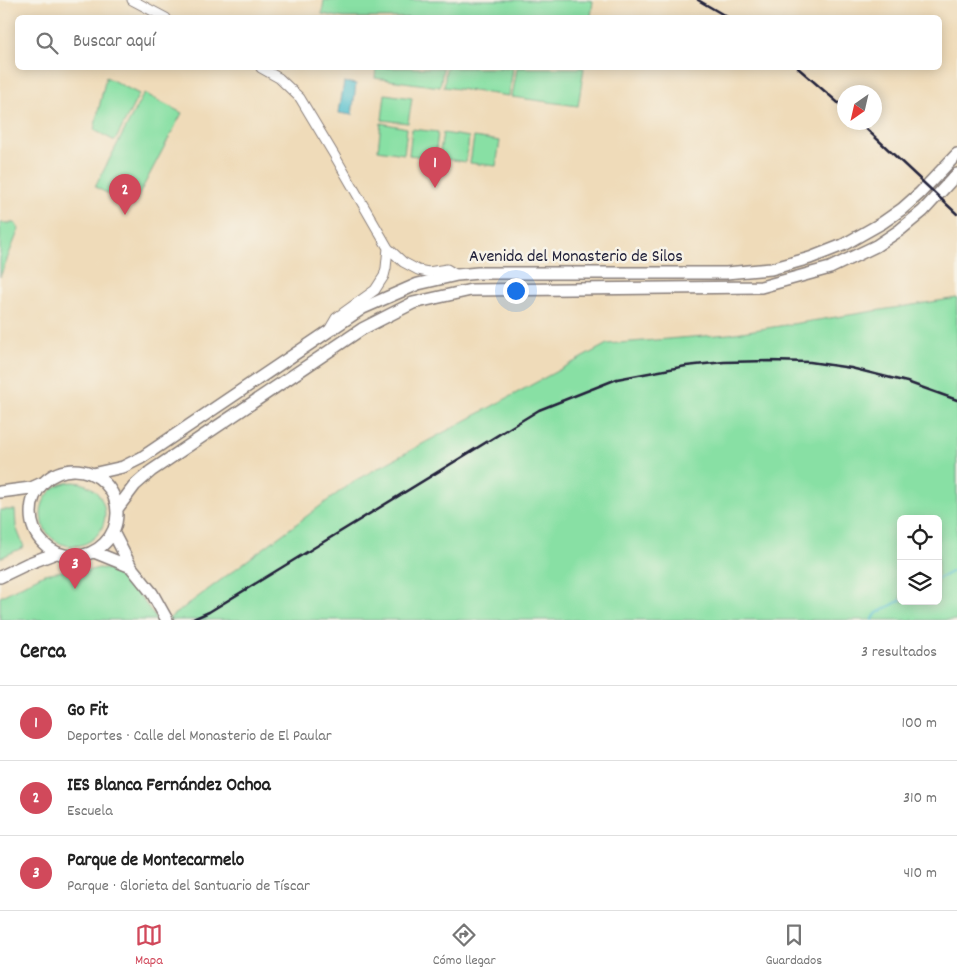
<!DOCTYPE html>
<html lang="es">
<head>
<meta charset="utf-8">
<style>
  body { margin:0; font-family:Dekko,sans-serif; background:#f2f2f2; color:#222 }
  .controls { position:absolute; right:15px; bottom:15px; display:grid; overflow:hidden; border-radius:8px; box-shadow:0 2px 12px #0003 }
  .controls button { width:45px; height:45px; display:grid; place-items:center; padding:0; border:0; border-bottom:1px solid #e0e0e0; background:#fff; color:#222; font:25px sans-serif }
  .compass { position:absolute; left:837px; top:85px; width:45px; height:45px; border-radius:50%; background:#fff; box-shadow:0 2px 12px #0003; rotate:214deg }
  .you { position:absolute; left:515px; top:290px; width:18px; height:18px; margin:-12px; border:4px solid #fff; border-radius:50%; background:#1a73e8; box-shadow:0 0 0 8px #1a73e833 }
  .badge { display:grid; place-items:center; width:32px; height:32px; border-radius:50%; background:#d1495b; color:#fff; font-size:16px; font-weight:700 }
  .pin { position:absolute; translate:-50% -41px; filter:drop-shadow(0 1px 2px #0008) }
  .pin::after { content:''; position:absolute; top:26px; width:18px; height:15px; background:inherit; clip-path:polygon(0 0,100% 0,50% 100%) }
  .list { margin:0; padding:0; list-style:none }
  h2 { display:flex; justify-content:space-between; align-items:center; height:65px; margin:0; padding:0 20px; font-size:21px }
  h2 small { font-size:16px; font-weight:400; color:#767676 }
  .list li { display:grid; grid-template-columns:32px 1fr auto; gap:15px; align-items:center; box-sizing:border-box; height:75px; padding:0 20px; border-top:1px solid #e0e0e0 }
  .list b { display:block; font-size:19px; white-space:nowrap }
  .list p { margin:0; font-size:16px; white-space:nowrap; color:#767676 }
  .list em { font-size:16px; font-style:normal; color:#767676 }
  .icon { flex:none; width:28px; height:28px; fill:none; stroke:currentColor; stroke-width:2; stroke-linecap:round; stroke-linejoin:round }
  .map { position:relative; flex:none; width:957px; height:620px; overflow:hidden }
  .search { position:absolute; background:#fff; box-shadow:0 2px 12px #0003; left:15px; right:15px; top:15px; height:55px; display:flex; align-items:center; gap:12px; box-sizing:border-box; padding:0 18px; border-radius:8px; color:#767676; font-size:19px }
  .sheet { height:290px; background:#fff }
  nav { display:flex; justify-content:space-around; align-items:center; box-sizing:border-box; height:70px; border-top:1px solid #e0e0e0; background:#fff; font-size:14px; color:#767676 }
  nav a { display:grid; justify-items:center; gap:2px }
  nav .on { color:#d1495b }
  .map>svg:first-child { display:block }
  .green { fill:#88e0a4; stroke:#558170; fill-rule:evenodd }
  .water { fill:#54c0ce; stroke:#3b7184 }
  .lines { fill:none; stroke-linecap:round; stroke-linejoin:round }
  .stream { stroke:#54c0ce; stroke-width:2.5 }
  .minor-casing { stroke:#887e7a; stroke-width:11 }
  .tertiary-casing { stroke:#887e7a; stroke-width:14 }
  .minor { stroke:#fff; stroke-width:9 }
  .tertiary { stroke:#fff; stroke-width:11 }
  .rail { stroke:#22223b; stroke-width:2.5 }
  .labels { text-anchor:middle; dominant-baseline:central; stroke-width:5; stroke-linejoin:round; paint-order:stroke }
  .street-label { font-size:18px; fill:#22223b; stroke:#f7f3e8 }
</style>
</head>
<body>
<div class="map">
<svg width="957" height="620" viewBox="0 0 957 620">
  <rect width="100%" height="100%" fill="#f7f3e8"/>
  <filter id="ink" filterUnits="userSpaceOnUse"><feTurbulence type="fractalNoise" baseFrequency=".02" numOctaves="2"/><feDisplacementMap in="SourceGraphic" scale="10" xChannelSelector="R" yChannelSelector="G"/><feConvolveMatrix kernelMatrix="1 2 1 2 8 2 1 2 1" color-interpolation-filters="sRGB"/></filter>
  <filter id="wash" filterUnits="userSpaceOnUse"><feTurbulence type="fractalNoise" baseFrequency=".0096" numOctaves="4" result="noise"/><feDisplacementMap in="SourceGraphic" scale="20" xChannelSelector="R" yChannelSelector="G"/><feGaussianBlur stdDeviation="1.12" result="paint"/><feColorMatrix in="noise" values="0 0 0 0 0 0 0 0 0 0 0 0 0 0 0 0 0 1.4 0 .05"/><feComposite in="paint" operator="in"/></filter>
  <g filter="url(#wash)">
    <rect width="100%" height="100%" fill="#efdbb9"/>
    <path class="green" d="M324,0h263l6,1 -2,16 -248,1 -21,-4z
      M376,68h67l-3,19 -65,-9z
      M446,68h67l-4,28 -65,-9z
      M517,68h67l-6,38 -66,-9z
      M106,77l33,17 -24,47 -21,-11z
      M144,93l38,20 -49,93 -38,-19z
      M385,94l27,4 -4,25 -26,-3z
      M381,123l26,5 -3,26 -26,-4z
      M412,129l26,3 -3,26 -26,-3z
      M443,133l26,4 -3,25 -27,-4z
      M474,137l26,4 -4,25 -26,-3z
      M0,223h15l4,6 -19,48z
      M957,298v322h-790l187,-139 253,-137 122,-10zM901,519h37v82h-37z
      M41 514a32 32 0 1 1 64 0a32 32 0 1 1-64 0Z
      M0,510h15l1,17 8,20 -24,11z
      M99,568l12,2 18,11 28,39h-157v-23l44,-23 25,-4 13,2z"/>
    <path class="water" d="M344,82l12,2 -4,31 -13,-2z"/>
    <g class="lines">
      <path class="stream" d="M938,579l19,-10
        M872,620l5,-7 24,-13"/>
    </g>
  </g>
  <g filter="url(#ink)">
    <g class="lines">
      <defs>
        <path id="minor" d="M132,0l34,18
          M261,68l18,10 21,20 36,60 52,90 15,14 15,8 10,2 19,-3 10,6
          M329,330l7,-12 39,-28 9,-14 2,-8 2,-20"/>
        <path id="tertiary" d="M31 513a43 43 0 1 1 86 0a43 43 0 1 1-86 0Z
          M92,474l31,-7 18,-9 222,-150 55,-24 39,-9 21,-2h248l45,-4 39,-11 33,-13 39,-22 20,-14 18,-16 37,-39
          M0,492l31,-4 11,-5
          M117,509l18,-24 16,-14 211,-142 51,-26 58,-13 290,-3 69,-19 46,-22 24,-16 23,-19 34,-37
          M113,532l18,35 21,26 15,27
          M94,552l37,15
          M0,577l27,-13 29,-11"/>
      </defs>
      <use href="#minor" class="minor-casing"/>
      <use href="#tertiary" class="tertiary-casing"/>
      <use href="#minor" class="minor"/>
      <use href="#tertiary" class="tertiary"/>
      <path class="rail" d="M698,0l31,18
        M798,68l46,40
        M859,122l98,92
        M191,620l18,-8 330,-202 78,-31 69,-13 38,-4 45,-1 41,1 41,6 56,14 50,18"/>
    </g>
  </g>
  <g class="labels">
    <g class="street-label">
      <text x="576" y="257">Avenida del Monasterio de Silos</text>
    </g>
  </g>
</svg>
<div class="controls">
<button><svg class="icon" aria-label="locate" viewBox="0 0 24 24"><circle cx="12" cy="12" r="6"/><path d="M12 2v4M12 18v4M2 12h4M18 12h4"/></svg></button>
<button><svg class="icon" aria-label="layers" viewBox="0 0 24 24"><path d="M12 4l9 5-9 5-9-5zM3 14l9 5 9-5"/></svg></button>
</div>
<svg class="compass" viewBox="-18 -18 36 36"><path d="M0-13l5 13h-10z" fill="#e53935"/><path d="M0 13l5-13h-10z" fill="#767676"/></svg>
<div class="you"></div>
<div class="pin badge" style="left:435px;top:188px">1</div>
<div class="pin badge" style="left:125px;top:215px">2</div>
<div class="pin badge" style="left:75px;top:589px">3</div>
<div class="search"><svg class="icon" aria-label="search" viewBox="0 0 24 24"><circle cx="10" cy="10" r="6"/><path d="M15 15l6 6"/></svg>Buscar aquí</div>
</div>
<section class="sheet">
<h2>Cerca<small>3 resultados</small></h2>
<ul class="list">
<li><span class="badge">1</span><div><b>Go Fit</b><p>Deportes · Calle del Monasterio de El Paular</p></div><em>100 m</em></li>
<li><span class="badge">2</span><div><b>IES Blanca Fernández Ochoa</b><p>Escuela</p></div><em>310 m</em></li>
<li><span class="badge">3</span><div><b>Parque de Montecarmelo</b><p>Parque · Glorieta del Santuario de Tíscar</p></div><em>410 m</em></li>
</ul>
</section>
<nav>
<a class="on"><svg class="icon" aria-label="map" viewBox="0 0 24 24"><path d="M3 6l6-2 6 2 6-2v14l-6 2-6-2-6 2zM9 4v14M15 6v14"/></svg>Mapa</a>
<a><svg class="icon" aria-label="directions" viewBox="0 0 24 24"><path d="M12 3l9 9-9 9-9-9zM9 14v-3h6M13 9l2 2-2 2"/></svg>Cómo llegar</a>
<a><svg class="icon" aria-label="saved" viewBox="0 0 24 24"><path d="M7 4h10v16l-5-4-5 4z"/></svg>Guardados</a>
</nav>
</body>
</html>
